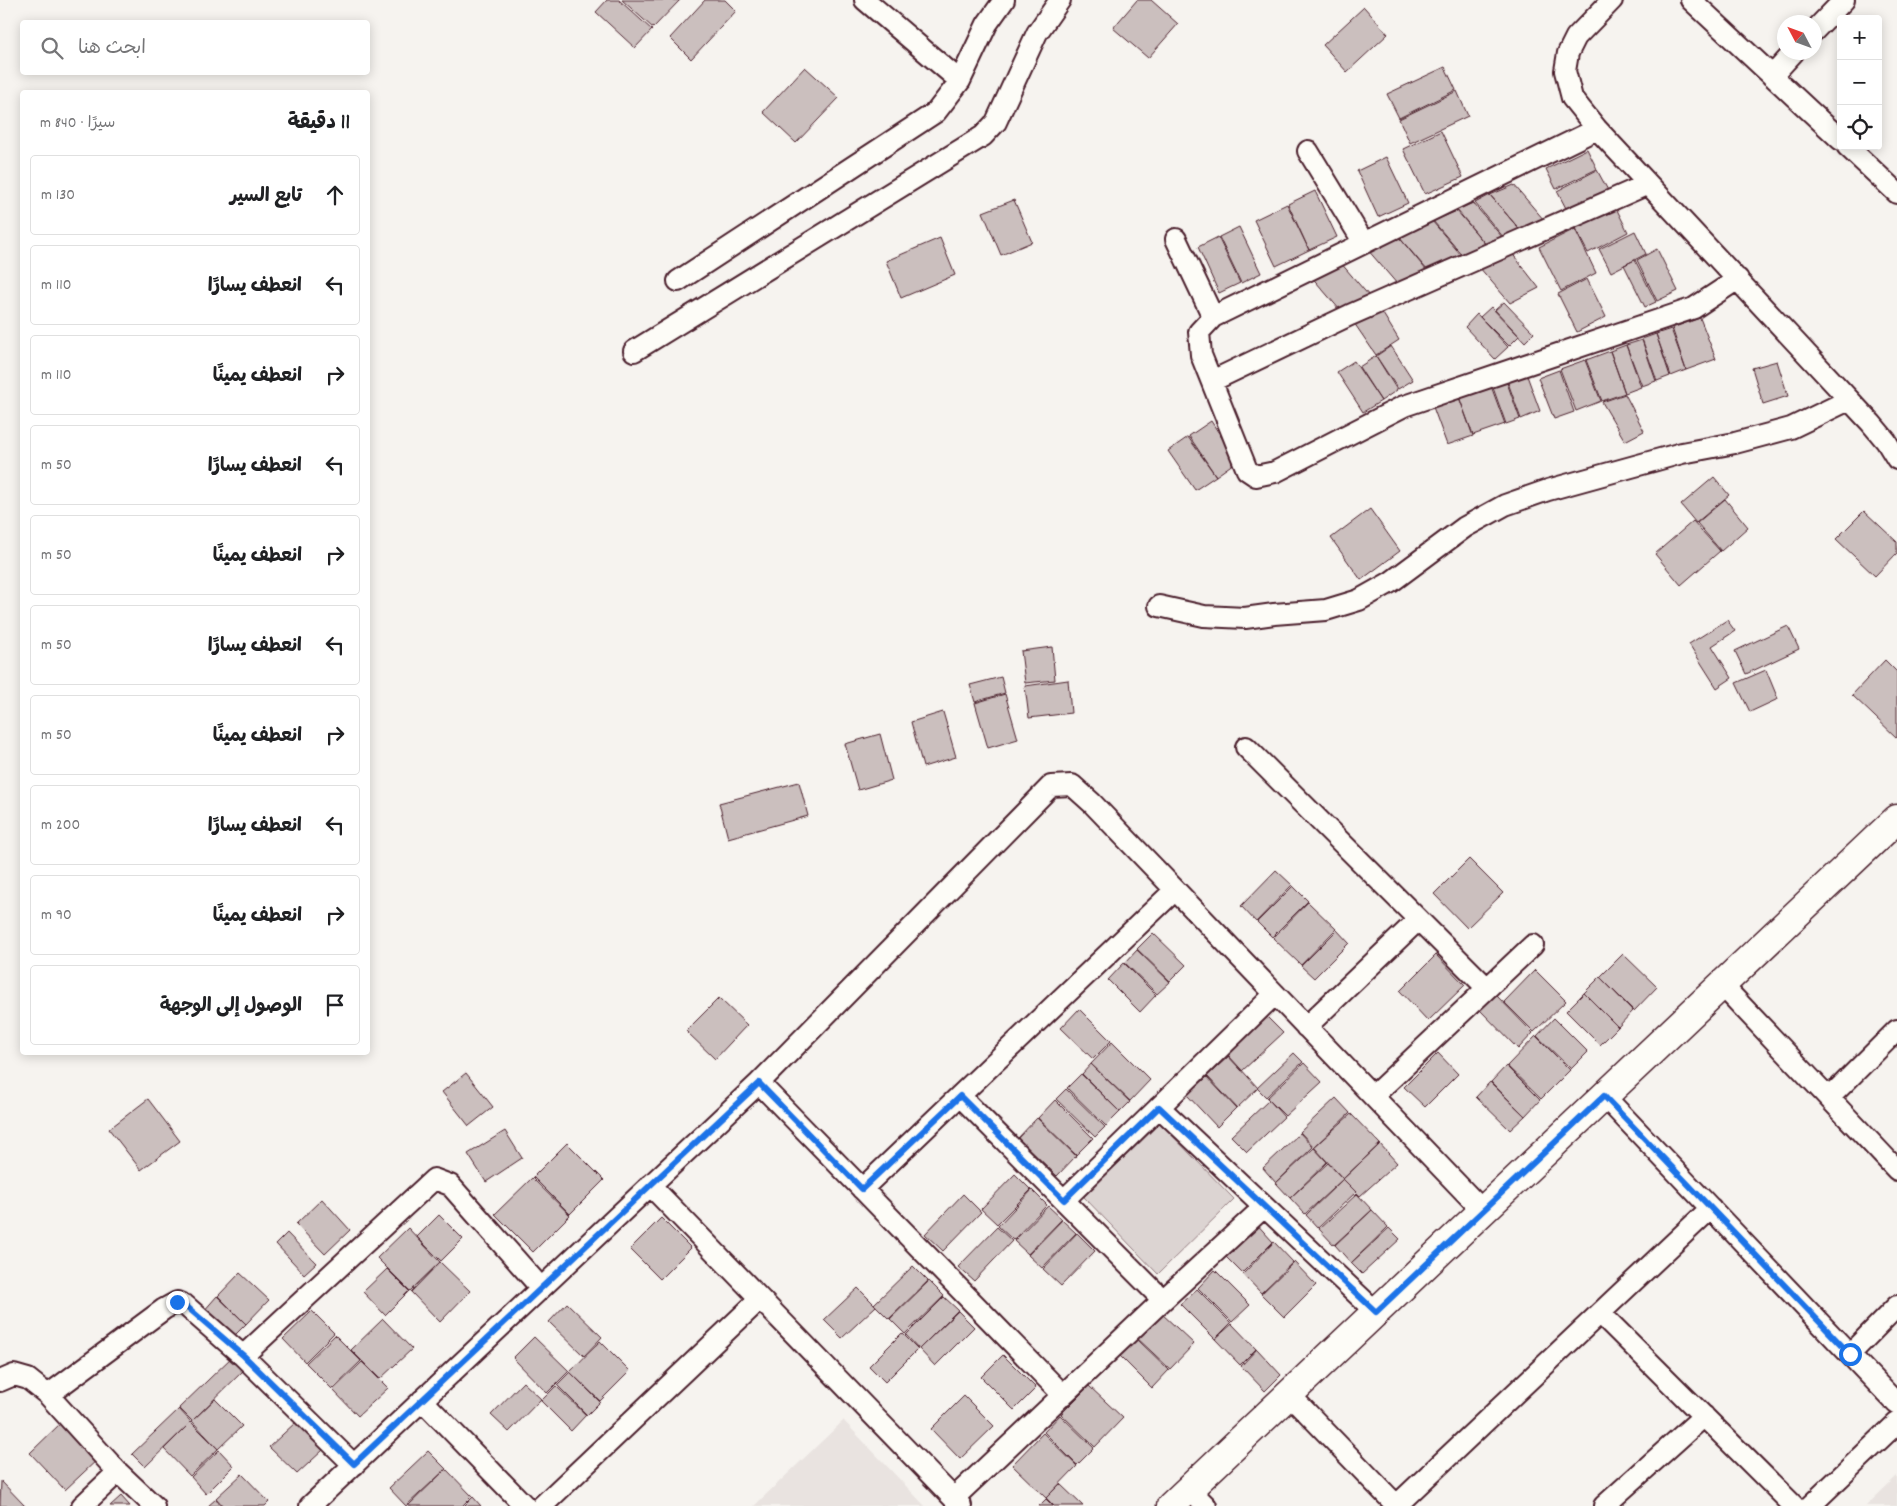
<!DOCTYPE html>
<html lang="ar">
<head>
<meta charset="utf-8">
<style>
  body { margin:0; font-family:Dekko,"Playpen Sans Arabic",sans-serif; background:#f2f2f2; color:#202124; direction:rtl }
  .controls { position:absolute; right:15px; top:15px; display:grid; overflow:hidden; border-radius:5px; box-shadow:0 2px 12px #0003 }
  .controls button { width:45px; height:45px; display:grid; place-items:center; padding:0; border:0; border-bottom:1px solid #e0e0e0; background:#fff; color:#202124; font:25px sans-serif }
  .compass { position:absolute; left:1777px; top:15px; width:45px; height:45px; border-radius:50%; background:#fff; box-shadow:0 2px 12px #0003; rotate:311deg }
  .stop { position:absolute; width:15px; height:15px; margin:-11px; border:4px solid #1a73e8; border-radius:50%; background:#fff }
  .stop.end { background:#1a73e8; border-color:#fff; box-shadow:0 1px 5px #0008 }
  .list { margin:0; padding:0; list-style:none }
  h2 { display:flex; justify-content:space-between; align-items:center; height:65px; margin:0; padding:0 20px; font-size:21px }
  h2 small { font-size:16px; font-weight:400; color:#757577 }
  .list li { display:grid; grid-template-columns:32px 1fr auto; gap:15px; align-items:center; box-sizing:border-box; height:80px; margin:0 10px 10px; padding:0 10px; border:1px solid #e0e0e0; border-radius:5px }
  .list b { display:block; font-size:19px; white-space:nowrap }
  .list em { font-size:16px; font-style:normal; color:#757577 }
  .icon { flex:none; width:28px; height:28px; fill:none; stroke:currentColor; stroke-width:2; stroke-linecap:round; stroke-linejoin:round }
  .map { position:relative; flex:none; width:1897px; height:1506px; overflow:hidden; direction:ltr }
  .search { position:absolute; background:#fff; box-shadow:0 2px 12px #0003; left:20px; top:20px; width:350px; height:55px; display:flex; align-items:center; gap:12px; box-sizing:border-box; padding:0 18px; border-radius:5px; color:#757577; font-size:19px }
  .panel { position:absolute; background:#fff; box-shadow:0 2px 12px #0003; left:20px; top:90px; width:350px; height:965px; border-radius:5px; direction:rtl }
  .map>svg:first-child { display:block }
  .built { fill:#e9e3e0 }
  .green { fill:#dcd4d2; stroke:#937a7e }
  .building { fill:#cbbfbe; stroke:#4a1f2b }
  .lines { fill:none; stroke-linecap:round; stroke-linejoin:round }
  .street-casing { stroke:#4a1f2b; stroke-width:24 }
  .secondary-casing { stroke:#4a1f2b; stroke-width:31 }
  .street { stroke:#fdfcf7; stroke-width:20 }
  .secondary { stroke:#fdfcf7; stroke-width:28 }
  .route { stroke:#1a73e8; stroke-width:6 }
</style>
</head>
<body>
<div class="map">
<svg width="1897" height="1506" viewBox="0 0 1897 1506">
  <rect width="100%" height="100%" fill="#f6f3ef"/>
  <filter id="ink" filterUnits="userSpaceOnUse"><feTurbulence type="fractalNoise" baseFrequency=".02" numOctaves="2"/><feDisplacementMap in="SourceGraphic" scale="10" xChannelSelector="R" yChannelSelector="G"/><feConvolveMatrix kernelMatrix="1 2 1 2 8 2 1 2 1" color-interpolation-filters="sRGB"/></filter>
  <g filter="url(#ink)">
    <path class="built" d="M843,1420l82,86h-171l89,-85z
      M1897,1476v30h-31z"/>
    <path class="green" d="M1160,1123l74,76 -76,75 -74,-77z"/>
    <path class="building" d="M607,0h12l33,30 -17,18 -39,-36z
      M622,0h58l-27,28z
      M705,0h20l11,11 -45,48 -21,-21z
      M1137,0h14l27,24 -30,34 -35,-30z
      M1364,7l24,27 -41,38 -24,-27z
      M805,67l34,31 -43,45 -33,-31z
      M1445,67l11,23 -57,28 -12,-24z
      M1457,91l11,25 -58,27 -11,-24z
      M1441,131l22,46 -38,17 -22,-45z
      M1587,149l10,20 -41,20 -10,-20z
      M1386,157l22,46 -30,14 -21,-46z
      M1597,170l13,24 -41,20 -12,-23z
      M1514,185l30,35 -23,11 -31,-36z
      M1315,191l22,46 -28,13 -21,-46z
      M1490,195l30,35 -16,8 -29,-35z
      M1014,200l18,42 -31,13 -18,-43z
      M1473,203l30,35 -16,8 -30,-36z
      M1287,204l22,46 -33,16 -22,-46z
      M1616,208l12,24 -40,21 -13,-25z
      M1457,211l30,35 -24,10 -30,-35z
      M1432,221l30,35 -34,15 -30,-35z
      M1239,227l22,46 -20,10 -22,-46z
      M1575,229l21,44 -35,18 -22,-44z
      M1635,231l11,23 -35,18 -12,-23z
      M1398,236l29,35 -29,14 -31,-36z
      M1218,237l22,46 -21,10 -21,-46z
      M940,238l15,37 -54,23 -15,-37z
      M1657,249l21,42 -21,10 -20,-41z
      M1511,252l28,36 -29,15 -31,-36z
      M1635,260l21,42 -11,5 -21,-42z
      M1340,262l30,35 -30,13 -30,-35z
      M1587,279l19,38 -29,15 -19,-38z
      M1504,302l30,31 -9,9 -30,-32z
      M1377,304l22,36 -23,15 -24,-35z
      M1491,307l28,29 -10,10 -29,-29z
      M1477,314l31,33 -13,12 -30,-32z
      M1700,318l16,41 -30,11 -14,-42z
      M1671,329l15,41 -15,6 -15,-42z
      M1656,334l14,42 -13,5 -15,-42z
      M1642,340l14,41 -14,5 -16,-41z
      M1626,345l15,42 -16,6 -15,-42z
      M1391,346l22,34 -15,9 -22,-33z
      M1610,351l15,42 -23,8 -16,-41z
      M1376,356l21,34 -16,11 -22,-34z
      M1585,360l16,41 -25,10 -16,-42z
      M1354,361l27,40 -18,11 -26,-40z
      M1777,361l11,35 -25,8 -11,-36z
      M1559,370l15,42 -20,7 -16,-41z
      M1526,373l14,38 -19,8 -14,-39z
      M1506,380l14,39 -14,5 -14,-39z
      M1491,386l14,38 -32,11 -14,-38z
      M1625,394l19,37 -19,10 -23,-39z
      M1459,397l14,39 -26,9 -14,-38z
      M1211,421l26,40 -21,15 -27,-40z
      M1188,437l28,39 -21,14 -27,-39z
      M1714,477l15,18 -33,28 -15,-18z
      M1725,499l23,28 -27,24 -24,-28z
      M1370,509l30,42 -39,29 -30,-42z
      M1864,511l33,31v11l-22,23 -39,-37z
      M1693,521l27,30 -39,34 -26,-31z
      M1727,620l8,11 -23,15 20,32 -15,10 -28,-44z
      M1788,626l11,23 -53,25 -11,-23z
      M1052,647l3,33 -30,3 -4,-32z
      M1885,660l12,12v66l-45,-43z
      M1766,670l12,29 -28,13 -14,-29z
      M1001,677l4,16 -30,9 -5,-17z
      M1068,680l3,33 -42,5 -4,-32z
      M1005,694l13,45 -30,9 -13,-45z
      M943,712l13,45 -33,10 -12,-45z
      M880,734l12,46 -34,10 -13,-46z
      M799,782l9,34 -80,22 -9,-35z
      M1469,859l34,34 -36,35 -33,-34z
      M1276,870l16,15 -36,37 -15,-16z
      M1293,886l15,15 -36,36 -15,-15z
      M1308,902l28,27 -35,36 -28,-27z
      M1337,930l12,13 -35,35 -13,-12z
      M1153,933l33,32 -16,16 -33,-32z
      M1137,950l33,32 -13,12 -32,-31z
      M1623,954l34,33 -23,24 -34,-34z
      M1436,955l29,30 -37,36 -28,-30z
      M1124,963l32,32 -16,17 -32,-32z
      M1535,970l31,31 -32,31 -30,-30z
      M1600,977l33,34 -15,16 -34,-34z
      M1584,993l34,34 -18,18 -34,-34z
      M1496,995l37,38 -15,16 -38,-39z
      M719,998l28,27 -32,34 -29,-28z
      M1079,1009l32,32 -18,18 -32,-31z
      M1266,1016l17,17 -41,38 -16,-17z
      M1554,1018l34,34 -17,17 -34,-33z
      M1536,1036l34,34 -29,29 -34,-33z
      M1112,1042l38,38 -20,21 -39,-37z
      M1294,1053l9,9 -37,35 -9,-9z
      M1438,1053l20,21 -33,33 -21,-20z
      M1229,1056l29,32 -21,20 -30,-32z
      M1304,1063l18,19 -37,34 -18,-18z
      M1091,1064l39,38 -10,10 -38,-38z
      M1506,1066l34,34 -15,16 -34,-34z
      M466,1073l27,34 -24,19 -27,-34z
      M1081,1074l39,38 -14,14 -39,-38z
      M1207,1077l29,31 -19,19 -30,-32z
      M1490,1082l35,34 -15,14 -34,-33z
      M1066,1089l39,38 -10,10 -39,-38z
      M1336,1098l14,15 -36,34 -14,-15z
      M148,1099l32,42 -39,29 -32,-41z
      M1055,1100l38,38 -17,17 -38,-37z
      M1269,1100l15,17 -37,35 -16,-16z
      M1351,1114l29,30 -37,35 -29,-32z
      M1037,1118l39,38 -19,20 -39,-38z
      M505,1131l17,27 -36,24 -18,-28z
      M1300,1133l13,14 -37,36 -13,-15z
      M567,1143l37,37 -34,34 -37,-37z
      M1380,1144l17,19 -37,33 -17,-17z
      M1314,1148l13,14 -37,36 -14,-15z
      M1328,1163l15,16 -38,35 -15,-16z
      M1015,1174l16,16 -34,34 -16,-15z
      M532,1178l38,37 -37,37 -38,-38z
      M1343,1179l13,13 -38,36 -12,-13z
      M1032,1190l15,15 -34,35 -15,-14z
      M963,1194l18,18 -38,39 -18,-17z
      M1357,1194l15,16 -38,35 -15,-16z
      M322,1199l28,31 -25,24 -29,-30z
      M1048,1206l14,13 -34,35 -14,-13z
      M1372,1210l16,17 -37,36 -16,-18z
      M439,1215l24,24 -22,22 -24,-24z
      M661,1218l30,30 -31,31 -30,-30z
      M1062,1220l14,13 -34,35 -14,-13z
      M1254,1221l19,21 -31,31 -20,-20z
      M997,1227l15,14 -38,40 -16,-14z
      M408,1228l32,34 -30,29 -33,-33z
      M1389,1228l11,11 -38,35 -11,-11z
      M287,1233l29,30 -12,11 -28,-30z
      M1077,1233l18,18 -34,35 -18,-17z
      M1274,1242l19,20 -32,31 -18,-19z
      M440,1262l30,29 -30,31 -29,-30z
      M1294,1262l22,23 -32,32 -23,-23z
      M913,1266l15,15 -39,38 -15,-15z
      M387,1269l22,22 -24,24 -22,-23z
      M1215,1270l35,35 -18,17 -34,-34z
      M240,1273l29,27 -23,24 -28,-28z
      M929,1281l15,15 -39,38 -15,-15z
      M858,1288l18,18 -34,32 -18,-18z
      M1197,1289l34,34 -16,16 -35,-35z
      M217,1296l29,28 -15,15 -28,-27z
      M944,1297l14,13 -39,39 -13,-14z
      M567,1303l35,34 -18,19 -35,-34z
      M312,1311l22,22 -29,29 -22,-23z
      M958,1311l16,16 -39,39 -16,-17z
      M1160,1312l34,32 -24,25 -34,-32z
      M383,1319l29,30 -32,30 -29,-29z
      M1232,1324l24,25 -16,16 -25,-26z
      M902,1333l16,16 -33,33 -16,-16z
      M335,1335l26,26 -29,28 -26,-26z
      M534,1337l35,34 -22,22 -34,-35z
      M1136,1338l33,32 -17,18 -33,-33z
      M600,1341l30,30 -30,30 -30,-29z
      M1257,1349l24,26 -16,16 -24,-25z
      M235,1354l12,13 -55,54 -13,-13z
      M1003,1355l33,33 -22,22 -33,-33z
      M362,1362l26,26 -30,28 -25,-26z
      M570,1372l30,30 -13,13 -30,-30z
      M523,1382l18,17 -32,33 -18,-17z
      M556,1386l30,29 -15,16 -30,-30z
      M1089,1386l34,32 -28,29 -34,-33z
      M964,1396l30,30 -34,33 -29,-30z
      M215,1399l27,27 -24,23 -26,-28z
      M179,1409l12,13 -46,45 -13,-13z
      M1060,1415l34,33 -17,17 -33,-33z
      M63,1421l36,37 -34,32 -35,-37z
      M191,1422l27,27 -28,27 -26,-27z
      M296,1422l27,28 -26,24 -28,-27z
      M1043,1433l34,33 -31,32 -34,-33z
      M219,1450l15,16 -28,28 -15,-17z
      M428,1451l18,18 -40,37 -17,-18z
      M446,1469l26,27 -10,10h-54z
      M242,1474l27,28 -4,4h-42l-7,-8z
      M1,1481l24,25h-25z
      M1060,1484l23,22h-29l-8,-8z
      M121,1496l9,10h-20z
      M473,1497l8,9h-17z
      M216,1499l6,7h-14z
      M1046,1499l7,7h-14z"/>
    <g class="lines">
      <defs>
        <path id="street" d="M865,0l95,81
          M1612,0l-36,37 -8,16 -3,18 7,27 25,31 274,294 15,18 11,18
          M1691,0l150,140
          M1814,31l30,-31
          M1772,76l22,-24
          M1597,129l-384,188 -14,15 2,23 46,115 9,6 19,-4 129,-66 290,-98 44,-29
          M1847,146l50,47
          M1308,151l56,92
          M1176,239l37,78
          M678,281l258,-169 24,-31 27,-57 17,-24
          M634,351l349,-215 13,-14 41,-89 23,-33
          M1212,381l138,-66 298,-131
          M1159,606l45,10 41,2 29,-4 52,-4 33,-10 32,-18 74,-55 40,-22 43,-15 134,-37 53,-10 56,-15 58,-28
          M1246,747l241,241
          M1722,985l175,185
          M1306,1027l112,-107
          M759,1083l304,312
          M960,1096l203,204
          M1373,1096l160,-151
          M1604,1096l293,308
          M1829,1098l68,-68
          M1159,1107l217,205
          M650,1185l311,321
          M862,1189l313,-299
          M1064,1200l211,-206
          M1600,1313l194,193
          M1850,1354l47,-48
          M243,1356l191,-177 16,6 91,103
          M0,1381l14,-6 14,4 20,16 70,77 36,34
          M1289,1394l108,112
          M48,1395l116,-86 13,-7 9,4 57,50 111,109
          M422,1400l103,106
          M1189,1489l17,17
          M954,1498l209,-198 101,-93
          M1397,1505l314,-297
          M82,1506l36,-34
          M310,1506l449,-423 292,-297 21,-1 20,18 391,408
          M542,1506l218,-207
          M1604,1506l100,-90
          M1810,1506l87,-83"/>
        <path id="secondary" d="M1171,1506l726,-687"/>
      </defs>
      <use href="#street" class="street-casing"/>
      <use href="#secondary" class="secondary-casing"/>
      <use href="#street" class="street"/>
      <use href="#secondary" class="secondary"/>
    </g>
  </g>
  <g class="lines" filter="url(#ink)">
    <path class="route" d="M177,1302l9,4 58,50 110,108 405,-381 103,106 98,-93 104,104 95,-93 217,205 228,-216 246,258"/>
  </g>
</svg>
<div class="controls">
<button>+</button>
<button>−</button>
<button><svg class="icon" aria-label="locate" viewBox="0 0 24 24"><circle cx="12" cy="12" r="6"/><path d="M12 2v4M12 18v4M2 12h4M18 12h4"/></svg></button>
</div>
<svg class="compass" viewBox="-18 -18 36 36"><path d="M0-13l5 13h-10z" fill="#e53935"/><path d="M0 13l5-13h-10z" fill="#757577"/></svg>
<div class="stop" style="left:1850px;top:1354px"></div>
<div class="stop end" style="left:177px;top:1302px"></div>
<div class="search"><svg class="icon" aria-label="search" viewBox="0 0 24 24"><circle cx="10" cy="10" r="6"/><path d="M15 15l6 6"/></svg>ابحث هنا</div>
<section class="panel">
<h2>11 دقيقة<small>سيرًا · 840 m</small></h2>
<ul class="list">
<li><svg class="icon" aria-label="ahead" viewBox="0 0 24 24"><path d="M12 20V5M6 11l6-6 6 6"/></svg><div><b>تابع السير</b></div><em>130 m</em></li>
<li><svg class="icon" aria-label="left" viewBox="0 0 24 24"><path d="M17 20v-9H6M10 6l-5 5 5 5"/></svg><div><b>انعطف يسارًا</b></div><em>110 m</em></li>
<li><svg class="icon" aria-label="right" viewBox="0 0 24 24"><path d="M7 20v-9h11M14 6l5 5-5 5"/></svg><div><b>انعطف يمينًا</b></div><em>110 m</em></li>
<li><svg class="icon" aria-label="left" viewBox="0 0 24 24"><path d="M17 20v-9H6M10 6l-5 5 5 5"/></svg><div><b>انعطف يسارًا</b></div><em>50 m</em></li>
<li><svg class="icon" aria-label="right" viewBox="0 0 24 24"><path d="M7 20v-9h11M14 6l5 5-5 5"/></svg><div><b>انعطف يمينًا</b></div><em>50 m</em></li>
<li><svg class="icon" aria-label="left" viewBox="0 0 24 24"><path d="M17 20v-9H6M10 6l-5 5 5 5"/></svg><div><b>انعطف يسارًا</b></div><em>50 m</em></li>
<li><svg class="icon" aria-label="right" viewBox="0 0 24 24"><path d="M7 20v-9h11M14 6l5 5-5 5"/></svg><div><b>انعطف يمينًا</b></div><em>50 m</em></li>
<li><svg class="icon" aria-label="left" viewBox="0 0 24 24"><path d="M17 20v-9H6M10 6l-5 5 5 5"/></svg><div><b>انعطف يسارًا</b></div><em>200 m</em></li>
<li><svg class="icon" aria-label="right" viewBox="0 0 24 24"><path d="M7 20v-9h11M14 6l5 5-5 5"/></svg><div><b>انعطف يمينًا</b></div><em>90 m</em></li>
<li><svg class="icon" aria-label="arrive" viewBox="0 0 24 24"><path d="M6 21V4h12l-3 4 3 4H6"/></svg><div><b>الوصول إلى الوجهة</b></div></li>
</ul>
</section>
</div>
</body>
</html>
